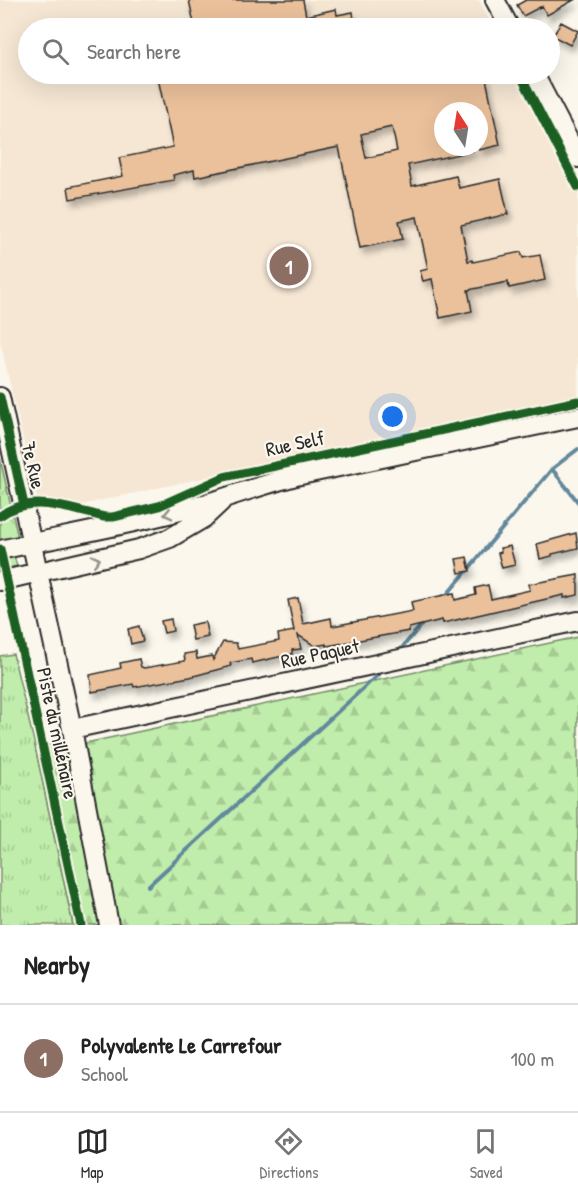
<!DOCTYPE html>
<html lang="en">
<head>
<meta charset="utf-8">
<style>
  body { margin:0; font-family:"Patrick Hand",sans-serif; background:#f6f6f6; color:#222 }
  .compass { position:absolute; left:434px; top:102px; width:54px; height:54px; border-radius:50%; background:#fff; box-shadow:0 6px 24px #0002; rotate:348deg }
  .you { position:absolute; left:393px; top:417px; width:21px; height:21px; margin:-15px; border:4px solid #fff; border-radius:50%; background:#1a73e8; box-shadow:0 0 0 9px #1a73e833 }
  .badge { display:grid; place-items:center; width:39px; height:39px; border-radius:50%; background:#2b2b2b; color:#fff; font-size:20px; font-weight:700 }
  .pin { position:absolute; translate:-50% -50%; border:3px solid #fff; box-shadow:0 2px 6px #0006 }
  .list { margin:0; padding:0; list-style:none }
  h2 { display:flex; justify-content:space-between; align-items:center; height:78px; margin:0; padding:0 24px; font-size:26px }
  h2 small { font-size:20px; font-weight:400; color:#767676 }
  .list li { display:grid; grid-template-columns:39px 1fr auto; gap:18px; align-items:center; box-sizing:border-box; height:108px; padding:0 24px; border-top:2px solid #e0e0e0 }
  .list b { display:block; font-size:22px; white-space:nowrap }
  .list p { margin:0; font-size:20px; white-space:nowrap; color:#767676 }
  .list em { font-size:20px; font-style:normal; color:#767676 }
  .icon { flex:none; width:33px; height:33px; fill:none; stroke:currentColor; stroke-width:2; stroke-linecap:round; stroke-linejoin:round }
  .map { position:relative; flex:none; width:578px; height:925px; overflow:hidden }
  .search { position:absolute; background:#fff; box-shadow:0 6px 24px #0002; left:18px; right:18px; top:18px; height:66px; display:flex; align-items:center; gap:15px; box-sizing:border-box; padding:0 21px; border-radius:33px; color:#767676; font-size:22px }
  .sheet { height:186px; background:#fff }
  nav { display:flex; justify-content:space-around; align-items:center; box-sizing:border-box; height:84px; border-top:2px solid #e0e0e0; background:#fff; font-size:16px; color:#767676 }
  nav a { display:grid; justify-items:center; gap:3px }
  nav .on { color:#2b2b2b }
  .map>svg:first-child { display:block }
  .built { fill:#f6e7d4; fill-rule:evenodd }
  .grass { fill:url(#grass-tufts); stroke:#768c6b; stroke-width:1.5 }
  .forest { fill:url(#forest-firs); stroke:#768c6b; stroke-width:1.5 }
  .park { fill:url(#park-crowns); stroke:#768c6b; stroke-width:1.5 }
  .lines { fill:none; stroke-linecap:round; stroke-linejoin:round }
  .stream { stroke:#62889c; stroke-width:4 }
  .building { fill:#ebc19b; stroke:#2b2b2b; stroke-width:1.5; fill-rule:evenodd; filter:url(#shadow) }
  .minor-casing { stroke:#2b2b2b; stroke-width:22 }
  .minor { stroke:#fbf7ec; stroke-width:18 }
  .cycleway-casing { stroke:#fbf7ec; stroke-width:13 }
  .cycleway { stroke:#1b5e20; stroke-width:9 }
  .oneway { stroke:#93918c }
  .labels { text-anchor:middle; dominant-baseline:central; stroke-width:4.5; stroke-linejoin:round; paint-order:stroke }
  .street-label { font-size:20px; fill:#2b2b2b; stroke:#fbf7ec }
</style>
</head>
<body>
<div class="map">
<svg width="578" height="925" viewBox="0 0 578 925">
  <defs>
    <pattern id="grass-tufts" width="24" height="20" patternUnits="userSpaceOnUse" patternTransform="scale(1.5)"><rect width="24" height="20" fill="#c0edab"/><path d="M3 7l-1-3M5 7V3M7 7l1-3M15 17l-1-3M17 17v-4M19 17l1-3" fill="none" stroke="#a5cb93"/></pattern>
    <pattern id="forest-firs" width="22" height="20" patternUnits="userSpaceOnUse" patternTransform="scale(1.5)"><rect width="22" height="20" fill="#c0edab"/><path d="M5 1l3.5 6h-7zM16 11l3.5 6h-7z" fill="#a5cb93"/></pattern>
    <pattern id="park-crowns" width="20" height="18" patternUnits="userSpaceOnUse" patternTransform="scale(1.5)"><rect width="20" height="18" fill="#c0edab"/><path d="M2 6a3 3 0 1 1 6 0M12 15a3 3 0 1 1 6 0" fill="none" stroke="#a5cb93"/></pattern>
    <filter id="shadow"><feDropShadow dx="3.5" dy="6" stdDeviation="3" flood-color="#0004"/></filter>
  </defs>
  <rect width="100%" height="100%" fill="#fbf7ec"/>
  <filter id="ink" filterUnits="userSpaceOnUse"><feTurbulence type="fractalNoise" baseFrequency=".0167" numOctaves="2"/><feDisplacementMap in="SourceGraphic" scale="12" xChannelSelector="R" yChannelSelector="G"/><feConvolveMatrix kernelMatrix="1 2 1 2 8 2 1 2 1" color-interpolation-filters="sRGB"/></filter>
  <g filter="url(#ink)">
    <path class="built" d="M0,0h479l14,28h-465v46h489l61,117v204l-497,110 -44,-6 -37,-158zM443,111h36v36h-36z"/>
    <path class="grass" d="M14,556l3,10 -17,4v-11z
      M13,654l22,92 38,179h-73v-269z"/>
    <path class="forest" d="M578,637v288h-505l-38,-179 51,-3z"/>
    <path class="park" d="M0,458l18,80 -18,3z"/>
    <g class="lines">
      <path class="stream" d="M552,469l26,33
        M445,597l107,-128 26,-20
        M400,650l23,-27
        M148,886l234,-215"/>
    </g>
    <path class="building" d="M189,0h114l3,16 30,-7 1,6 16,-3 2,16h-160z
      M526,0h48l-27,15 -5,-9 -19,10 -6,-11z
      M561,22l17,9 -8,14 -17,-9z
      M157,74h328l15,71 -21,5v-39h-36v36h30v4l-65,14 4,21 44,-10 3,12 41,-9 8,35 -47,11 7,36 4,-1 1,2 48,-10 2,6 17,-3 5,25 -36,8 -1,-6 -40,8 4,21 -32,7 -8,-39 -9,2 -3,-10 8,-2 -11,-52 -18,4 4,18 -43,9 -21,-101 -144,30 -1,-7 -21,5 1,5 -104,19 -2,-12 55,-11 -4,-18 54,-11zM392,127l5,24 -31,7 -5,-24z
      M576,533l2,15 -26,6v2l-12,3 -3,-15z
      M510,546l5,19 -13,3 -4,-15 3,-1 -1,-4z
      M467,557l3,14 -11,2 -3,-14z
      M578,575v20l-14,3v-3l-121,28 -1,-3 -33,8v3l-82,15 -1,-2 -11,2 -17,-11 3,14 -9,1v4l-40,9 -1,-4 -21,4 1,3 -41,11 -56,10 -1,-3 -41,8 -2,-17 31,-7 -1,-5 19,-4 2,8 3,1 41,-7 -1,-7 12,-2 1,7 15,-3 1,4 10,-18 13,1 2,6 41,-8 -1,-7 16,-3 -6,-31 10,-2 5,26 28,-6 1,8 81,-15 -2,-9 43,-9 1,7 21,-5 -1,-7 13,-3 3,14 39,-9 -1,-6z
      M171,619l2,12 -9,2 -3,-12z
      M205,622l3,15 -15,3 -3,-15z
      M139,626l4,15 -12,3 -3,-15z"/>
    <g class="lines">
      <defs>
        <path id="minor" d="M495,0l15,28
          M534,74l44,84
          M0,397l72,332 37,196
          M0,550c56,-12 112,-22 168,-36 43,-10 85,-27 128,-38l282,-59
          M0,581l139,-32 31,-11 34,-20 17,-16
          M72,729l506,-108"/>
      </defs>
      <use href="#minor" class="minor-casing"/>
      <use href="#minor" class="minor"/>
      <defs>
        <path id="cycleway" d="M520,74l58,113
          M0,397l24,108
          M0,516c31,-23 70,-7 104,1h9l46,-11 65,-29 354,-76
          M0,549l81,376"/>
      </defs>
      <use href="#cycleway" class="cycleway-casing"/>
      <use href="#cycleway" class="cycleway"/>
    </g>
    <defs><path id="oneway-chevron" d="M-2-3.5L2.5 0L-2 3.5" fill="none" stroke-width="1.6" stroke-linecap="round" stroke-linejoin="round" transform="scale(1.5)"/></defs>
    <g class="oneway">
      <use href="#oneway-chevron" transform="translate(168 514) rotate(167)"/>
      <use href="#oneway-chevron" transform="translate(96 560) rotate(-13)"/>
    </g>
  </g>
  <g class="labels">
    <g class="street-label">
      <text transform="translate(295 443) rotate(-12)">Rue Self</text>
      <text transform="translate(34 465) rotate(77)">7e Rue</text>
      <text transform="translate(320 653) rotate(-12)">Rue Paquet</text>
      <text transform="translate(58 733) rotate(78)">Piste du millénaire</text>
    </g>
  </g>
</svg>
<svg class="compass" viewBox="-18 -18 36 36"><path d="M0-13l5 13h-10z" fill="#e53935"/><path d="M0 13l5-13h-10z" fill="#767676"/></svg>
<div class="you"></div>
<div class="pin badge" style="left:289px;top:266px;background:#8d6e63">1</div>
<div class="search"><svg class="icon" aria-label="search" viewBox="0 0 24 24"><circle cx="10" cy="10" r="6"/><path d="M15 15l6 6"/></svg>Search here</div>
</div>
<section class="sheet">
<h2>Nearby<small></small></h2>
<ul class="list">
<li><span class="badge" style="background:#8d6e63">1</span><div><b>Polyvalente Le Carrefour</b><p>School</p></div><em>100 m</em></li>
</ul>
</section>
<nav>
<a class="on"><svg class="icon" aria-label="map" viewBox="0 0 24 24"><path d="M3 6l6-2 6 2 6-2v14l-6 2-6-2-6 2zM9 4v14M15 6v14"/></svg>Map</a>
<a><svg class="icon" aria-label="directions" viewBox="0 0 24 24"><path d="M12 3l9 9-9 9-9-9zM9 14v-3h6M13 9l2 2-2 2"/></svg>Directions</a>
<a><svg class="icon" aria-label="saved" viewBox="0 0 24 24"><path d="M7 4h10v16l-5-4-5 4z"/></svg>Saved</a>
</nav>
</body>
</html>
